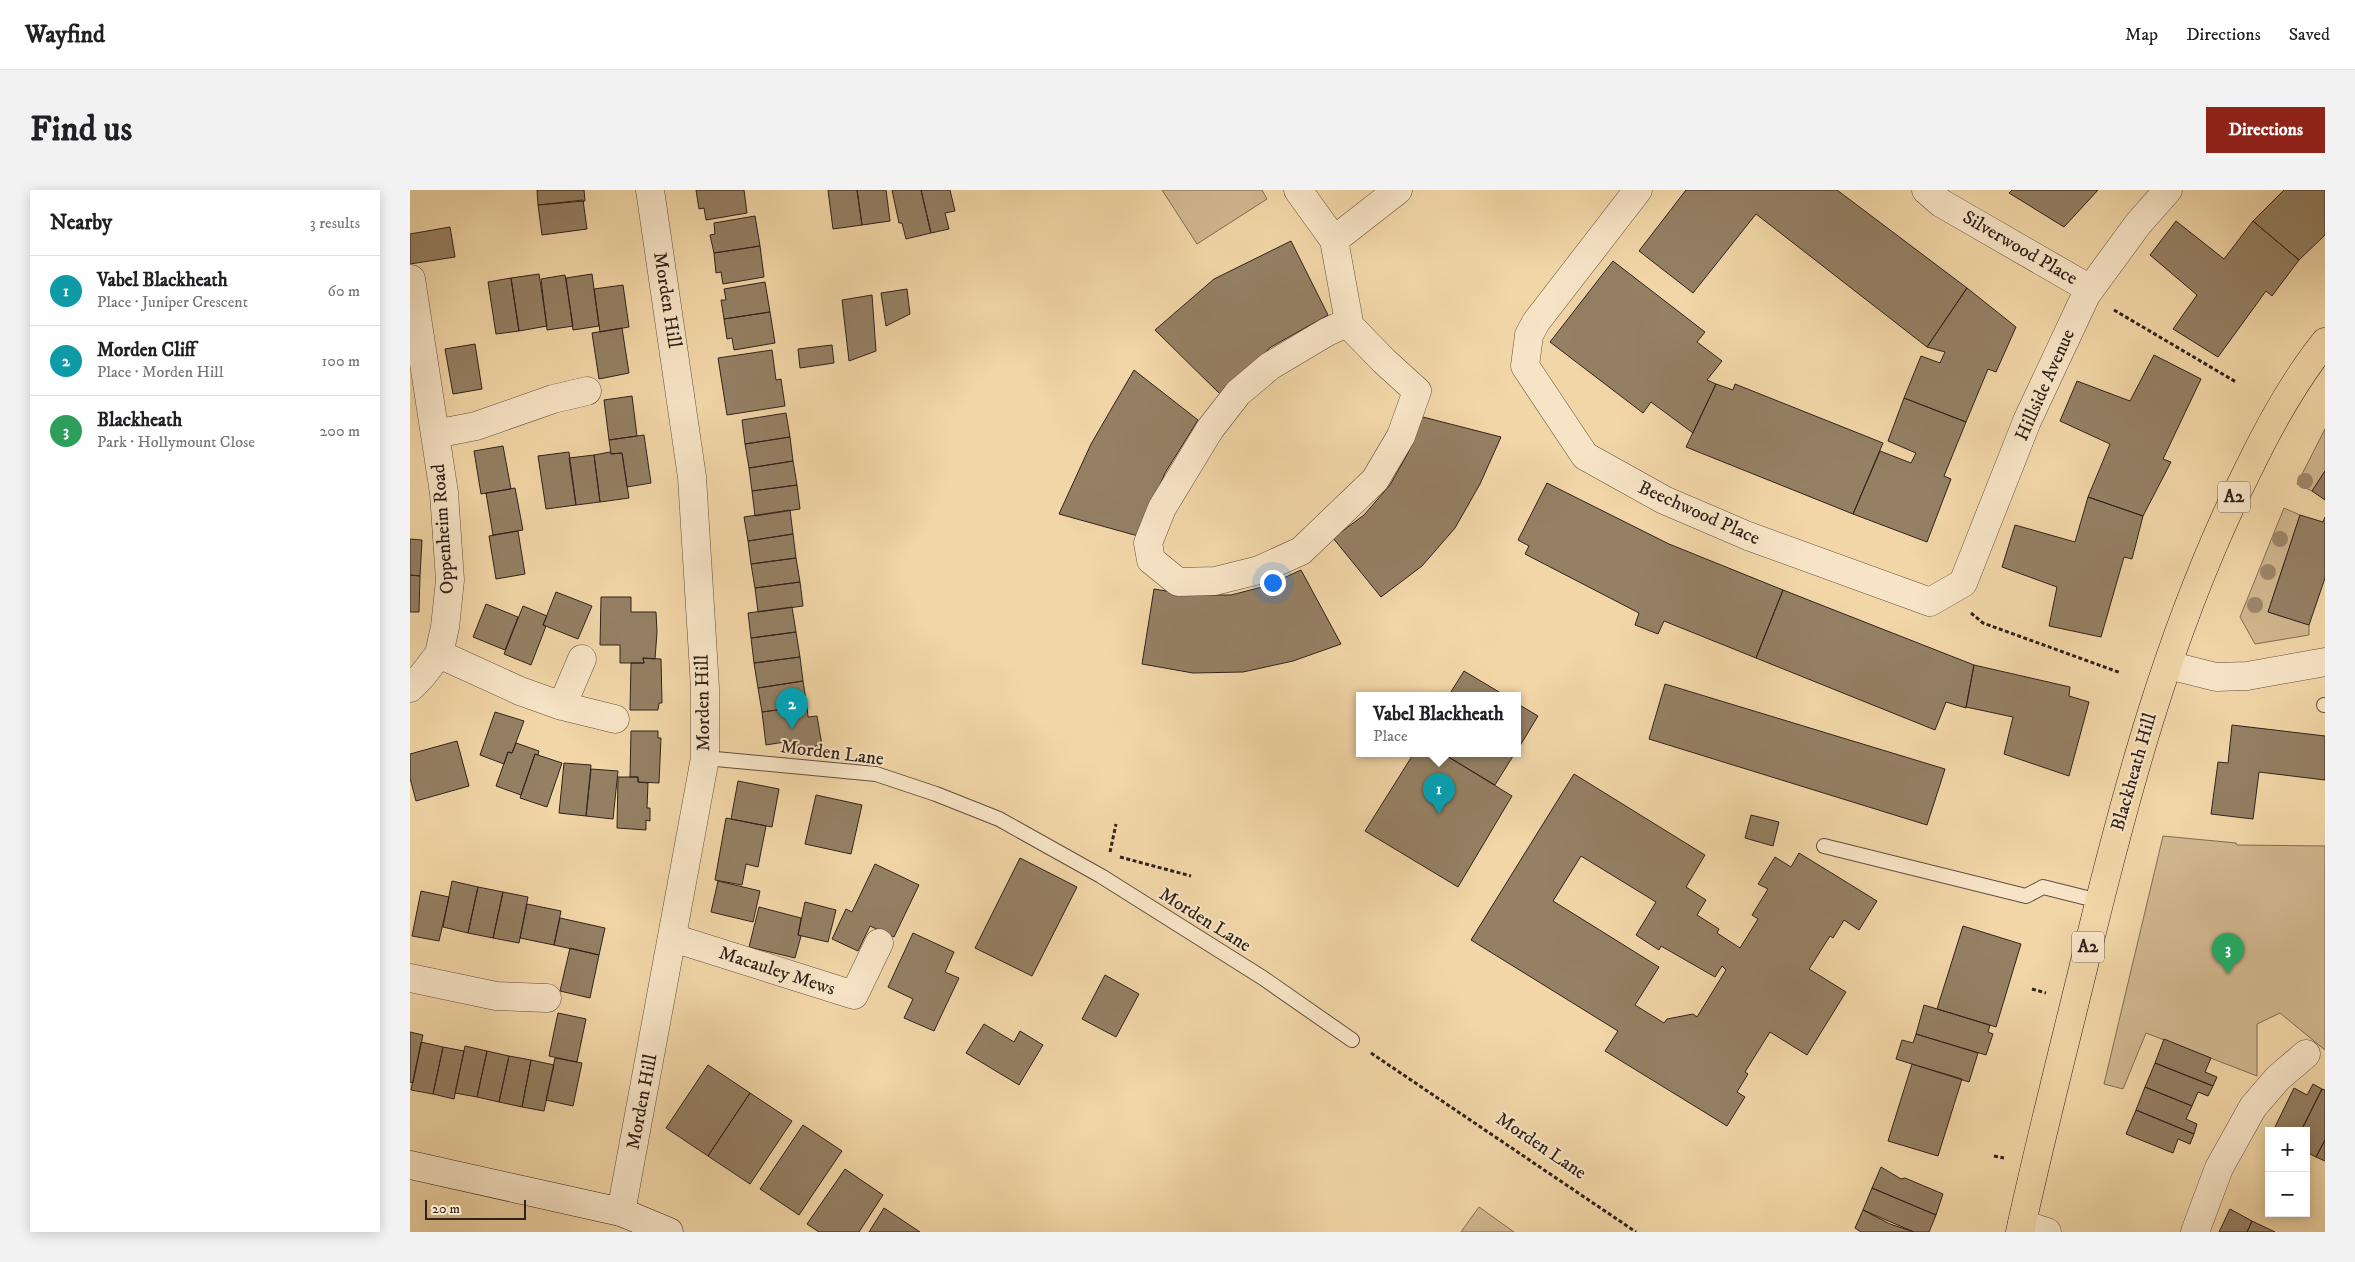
<!DOCTYPE html>
<html lang="en">
<head>
<meta charset="utf-8">
<style>
  body { margin:0; font-family:"IM FELL DW Pica",serif; background:#f2f2f2; color:#202124 }
  .controls { position:absolute; right:15px; bottom:15px; display:grid; overflow:hidden; border-radius:0px; box-shadow:0 2px 12px #0003 }
  .controls button { width:45px; height:45px; display:grid; place-items:center; padding:0; border:0; border-bottom:1px solid #e0e0e0; background:#fff; color:#202124; font:25px sans-serif }
  .scale { position:absolute; left:15px; bottom:12px; width:101px; box-sizing:border-box; padding-left:5px; border:2px solid #31221c; border-top:0; font-size:14px; line-height:18px; white-space:nowrap; color:#31221c; -webkit-text-stroke:4px #f7e4c6; paint-order:stroke }
  .you { position:absolute; left:862px; top:392px; width:18px; height:18px; margin:-12px; border:4px solid #fff; border-radius:50%; background:#1a73e8; box-shadow:0 0 0 8px #1a73e833 }
  .badge { display:grid; place-items:center; width:32px; height:32px; border-radius:50%; background:#8f2418; color:#fff; font-size:16px; font-weight:700 }
  .pin { position:absolute; translate:-50% -41px; filter:drop-shadow(0 1px 2px #0008) }
  .pin::after { content:''; position:absolute; top:26px; width:18px; height:15px; background:inherit; clip-path:polygon(0 0,100% 0,50% 100%) }
  .popup { position:absolute; left:946px; top:502px; width:165px; height:65px; box-sizing:border-box; display:grid; place-content:center; border-radius:0px; background:#fff; filter:drop-shadow(0 1px 4px #0005); font-size:16px; white-space:nowrap; color:#757577 }
  .popup b { font-size:19px; color:#202124 }
  .popup::after { content:''; position:absolute; left:50%; top:100%; margin-left:-10px; border:10px solid transparent; border-top-color:#fff }
  .list { margin:0; padding:0; list-style:none }
  h2 { display:flex; justify-content:space-between; align-items:center; height:65px; margin:0; padding:0 20px; font-size:21px }
  h2 small { font-size:16px; font-weight:400; color:#757577 }
  .list li { display:grid; grid-template-columns:32px 1fr auto; gap:15px; align-items:center; box-sizing:border-box; height:70px; padding:0 20px; border-top:1px solid #e0e0e0 }
  .list b { display:block; font-size:19px; white-space:nowrap }
  .list p { margin:0; font-size:16px; white-space:nowrap; color:#757577 }
  .list em { font-size:16px; font-style:normal; color:#757577 }
  .map { position:relative; flex:none; width:1915px; height:1042px; overflow:hidden; border-radius:0px }
  header { display:flex; align-items:center; gap:30px; box-sizing:border-box; height:70px; padding:0 25px; background:#fff; border-bottom:1px solid #e0e0e0 }
  header strong { font-size:24px }
  nav { display:flex; gap:28px; margin-inline-start:auto; font-size:18px }
  .intro { display:flex; align-items:center; justify-content:space-between; box-sizing:border-box; height:120px; padding:0 30px }
  h1 { margin:0; font-size:35px }
  .button { padding:12px 22px; border-radius:0px; background:#8f2418; color:#fff; font-size:18px; font-weight:700 }
  main { display:flex; gap:30px; padding:0 30px }
  aside { flex:1; background:#fff; border-radius:0px; box-shadow:0 2px 12px #0003 }
  .map>svg:first-child { display:block }
  .green { fill:#d1b78f; stroke:#816c56 }
  .building { fill:#958064; stroke:#31221c; fill-rule:evenodd }
  .lines { fill:none; stroke-linecap:round; stroke-linejoin:round }
  .lane-casing { stroke:#614f3f; stroke-width:16 }
  .street-casing { stroke:#614f3f; stroke-width:29 }
  .secondary-casing { stroke:#31221c; stroke-width:29 }
  .highway-casing { stroke:#31221c; stroke-width:29 }
  .path { stroke:#31221c; stroke-width:3; stroke-dasharray:4 2.5; stroke-linecap:butt }
  .lane { stroke:#f7e4c6; stroke-width:14 }
  .street { stroke:#f7e4c6; stroke-width:28 }
  .secondary { stroke:#f7e4c6; stroke-width:28 }
  .highway { stroke:#f2d6a7; stroke-width:28 }
  .tree { fill:#9e876a }
  .labels { text-anchor:middle; dominant-baseline:central; stroke-width:4; stroke-linejoin:round; paint-order:stroke }
  .shield { fill:#f7e4c6; stroke:#6c5c4f; stroke-width:1 }
  .shield-label { font-size:18px; font-weight:bold; fill:#31221c }
  .street-label { font-size:19px; fill:#31221c; stroke:#f7e4c6 }
</style>
</head>
<body>
<header>
<strong>Wayfind</strong>
<nav><a>Map</a><a>Directions</a><a>Saved</a></nav>
</header>
<div class="intro"><h1>Find us</h1><a class="button">Directions</a></div>
<main>
<aside>
<h2>Nearby<small>3 results</small></h2>
<ul class="list">
<li><span class="badge" style="background:#0f9aa8">1</span><div><b>Vabel Blackheath</b><p>Place · Juniper Crescent</p></div><em>60 m</em></li>
<li><span class="badge" style="background:#0f9aa8">2</span><div><b>Morden Cliff</b><p>Place · Morden Hill</p></div><em>100 m</em></li>
<li><span class="badge" style="background:#2e9e5b">3</span><div><b>Blackheath</b><p>Park · Hollymount Close</p></div><em>200 m</em></li>
</ul>
</aside>
<div class="map">
<svg width="1915" height="1042" viewBox="0 0 1915 1042">
  <rect width="100%" height="100%" fill="#f2d6a7"/>
  <filter id="stains"><feTurbulence type="fractalNoise" baseFrequency=".004" numOctaves="4"/><feColorMatrix values="0 0 0 0 .2 0 0 0 0 .09 0 0 0 0 .02 0 0 0 .5 -.17"/></filter>
  <radialGradient id="worn" r=".72"><stop offset=".6" stop-color="#630" stop-opacity="0"/><stop offset="1" stop-color="#630" stop-opacity=".3"/></radialGradient>
  <path class="green" d="M752,0h100l5,9 -70,45z
    M1915,239v42l-13,20 -15,-7z
    M1874,318l16,7 -32,97 41,13v10l-54,9 -15,-27z
    M1753,646l73,7 1,2 88,1v204l-45,-37 -23,11v52l-111,-43 -23,56 -19,-5z
    M1069,1017l35,25h-53z"/>
  <path class="building" d="M127,0h47l1,11 -47,4z
    M286,0h48l3,23 -41,7 -2,-12 -5,1z
    M418,0h29l5,35 -29,4z
    M447,0h29l4,31 -28,4z
    M482,0h29l10,43 -25,6 -4,-16h-3z
    M511,0h29l5,21 -10,2 4,16 -18,4z
    M1276,0h151l130,98 -40,59 -171,-133 -63,79 -54,-42z
    M1602,0h86l-34,37 -55,-34z
    M1874,0h41v45l-26,25 -46,-39z
    M173,10l4,29 -45,6 -4,-30z
    M345,26l5,30 -46,7 -4,-18 5,-1 -1,-11z
    M1766,31l48,38 29,-38 46,39 -27,36 -6,-5 -48,66 -45,-28 24,-34 -47,-40z
    M40,37l5,30 -45,7v-30z
    M881,51l37,74 -57,32 -51,47 -65,-64 59,-51z
    M350,56l4,31 -41,7 -2,-12 -5,1 -2,-20z
    M1203,71l92,71 -8,10 25,19 -15,19 9,4 -23,49 -42,-31 -8,11 -93,-71z
    M129,84l8,52 -28,5 -8,-53z
    M182,84l7,52 -26,4 -7,-52z
    M155,85l8,51 -26,4 -6,-51z
    M101,88l8,53 -23,3 -8,-52z
    M355,92l5,30 -46,7 -3,-19h5l-2,-11z
    M213,95l6,42 -29,5 -6,-43z
    M1557,98l49,39 -20,45 -8,-3 -22,53 -62,-24 17,-42 19,7 5,-11 -18,-5z
    M497,99l3,25 -24,12 -5,-33z
    M462,105l4,56 -27,10 -7,-61z
    M360,122l5,31 -41,7 -2,-12 -5,1 -3,-20z
    M212,138l7,45 -30,6 -7,-46z
    M65,154l7,45 -29,5 -8,-45z
    M422,155l2,18 -34,5 -2,-19z
    M362,160l4,30 5,-1 4,27 -58,9 -9,-57z
    M1744,165l47,24 -38,80 8,3 -28,54 -55,-19 22,-53 -50,-23 17,-40 53,20z
    M724,180l64,50 -33,53 -27,63 -79,-22 32,-70z
    M1306,194l17,6 2,-6 148,59 -30,71 -167,-67z
    M222,206l5,40 -28,4 -5,-40z
    M1494,208l62,24 -22,54 7,3 -24,63 -74,-28 27,-63 31,12 5,-10 -28,-12z
    M376,223l4,24 -45,7 -3,-24z
    M1009,226l82,21 -21,47 -25,44 -33,38 -41,31 -48,-59 31,-23 26,-30 18,-32z
    M234,245l7,48 -24,4 -5,-34 -11,1 -2,-14z
    M380,247l3,24 -44,7 -4,-24z
    M93,256l8,43 -30,5 -7,-43z
    M159,262l7,53 -30,4 -8,-53z
    M200,262l1,2 11,-1 7,45 -29,4 -6,-47z
    M184,265l6,47 -24,3 -7,-47z
    M383,271l4,24 -45,6 -3,-23z
    M1915,281v29l-13,-9z
    M1137,293l122,61 114,46 -27,68 -92,-37 -6,13 -23,-9 4,-12 -114,-59 4,-8 -11,-6z
    M387,295l3,24 -45,7 -3,-25z
    M105,298l8,42 -30,5 -7,-42z
    M1678,307l55,19 -11,43 -8,-2 -23,80 -52,-11 8,-39 -55,-20 13,-42 60,17z
    M380,320l3,24 -45,7 -4,-24z
    M1890,325l23,7 2,-5v61l-16,47 -41,-13z
    M108,341l7,43 -29,5 -7,-43z
    M383,344l3,24 -45,6 -3,-23z
    M0,349l12,1 -2,36 -10,-1z
    M386,368l4,24 -45,6 -4,-24z
    M891,380l40,74 -48,17 -50,11 -50,1 -51,-9 12,-75 37,6h40l35,-9z
    M0,385l10,1 -1,36h-9z
    M390,392l3,24 -45,6 -3,-24z
    M1373,400l191,75 -8,43 -20,-6 -11,28 -179,-72z
    M146,402l36,14 -14,33 -35,-14z
    M191,407h30v15h25l1,20 -2,27 -12,-1 1,5h-24v-18h-20z
    M76,414l32,13 -13,33 -32,-13z
    M113,416l24,10 -4,9 3,1 -15,39 -27,-11z
    M382,417l4,25 -45,6 -3,-25z
    M386,442l4,25 -46,6 -3,-25z
    M390,467l3,24 -45,7 -4,-25z
    M233,468l18,1 1,44h-3l-1,7h-28l1,-47h13z
    M1564,475l96,22 -1,9 20,6 -20,74 -65,-22 9,-37 -47,-10z
    M1054,481l40,24h-55z
    M393,491l4,25 -45,6 -4,-24z
    M1255,494l280,85 -18,56 -278,-86z
    M1108,514l20,12 -20,33z
    M397,516l1,11 9,-1 5,29 -24,4 -1,-9 -31,5 -4,-33z
    M85,522l29,9 -12,32 -4,-1 -4,12 -24,-9z
    M1822,535l93,11v44l-66,-8 -6,47 -42,-5 7,-52 10,1z
    M221,541h27v7h3l-2,45 -21,-1v-5h-8z
    M47,551l12,45 -53,15 -6,-23v-24z
    M106,553l23,8 -1,4 -3,-1 -14,41 -25,-9 12,-34 4,1z
    M1004,563h28l70,43 -54,91 -93,-56z
    M1032,563h73l-20,32z
    M125,564l27,9 -15,44 -27,-9z
    M154,573l27,2 -5,51 -27,-3z
    M181,579l27,2 -5,48 -27,-3z
    M1164,584l131,81 -19,32 20,13 -9,15 22,14 -2,4 23,15 18,-29 -6,-4 16,-26 -10,-5 17,-27 16,10 8,-14 78,48 -18,29 -15,-10 -11,18 -3,-2 -21,33 37,23 -39,63 -37,-23 -25,40 3,2 -11,18 8,5 -18,29 -122,-75 13,-20 -147,-91zM1171,666l75,46 -20,33 23,15 2,-4 54,31 7,-11 4,4 -29,47 -4,-3 -26,5 -3,4 -29,-18 24,-38 -106,-66z
    M208,587h20v5l10,1 -1,25h3v13l-4,-1v10l-29,-2z
    M328,591l41,8 -7,38 -41,-8z
    M406,605l46,10 -11,49 -46,-10z
    M1341,625l28,7 -6,24 -28,-8z
    M316,628l40,8 -8,41 -12,-3 -4,21 -27,-5z
    M610,668l57,29 -45,89 -57,-28z
    M465,674l44,21 -25,52 -24,-11 -12,25 -26,-12 14,-30 6,3z
    M42,691l26,6 -10,46 -25,-6z
    M308,691l42,10 -7,31 -42,-10z
    M68,697l25,5 -10,46 -25,-5z
    M11,701l28,6 -10,44 -27,-5z
    M93,702l25,5 -9,46 -26,-5z
    M395,712l31,8 -8,32 -30,-7z
    M117,714l34,7 -7,34 -34,-7z
    M349,717l42,11 -3,17 3,1 -6,22 -46,-11z
    M150,728l45,10 -6,27 -45,-10z
    M1553,736l58,18 -25,83 -59,-18z
    M503,743l41,19 -9,20 14,6 -25,53 -30,-13 9,-19 -25,-12z
    M160,758l29,7 -9,43 -30,-7z
    M695,785l34,19 -23,43 -34,-18z
    M1514,815l66,20 -2,7 5,2 -7,21 -70,-21z
    M148,823l28,6 -9,43 -28,-6z
    M574,834l30,18 6,-11 23,14 -24,40 -53,-32z
    M0,842l13,3 -10,48 -3,-1z
    M1506,844l62,19 -9,29 -73,-23 6,-19 11,3z
    M1754,849l47,19 -6,14 12,5 -4,9 -58,-23z
    M11,852l22,5 -10,47 -22,-4z
    M55,856l22,5 -10,46 -22,-4z
    M33,857l21,4 -10,48 -21,-5z
    M77,861l22,5 -10,46 -22,-5z
    M99,866l22,4 -9,47 -23,-5z
    M145,868l27,5 -9,43 -27,-6z
    M121,870l23,5 -10,46 -22,-4z
    M1745,873l58,23 -5,10 -10,-4 -6,14 -47,-19z
    M1502,874l50,15 -24,77 -50,-15z
    M298,875l42,28 -42,63 -42,-28z
    M1903,894l9,5 -21,42h-28l21,-43 13,7z
    M1735,897l47,19 -6,13 11,5 -3,10 -58,-24z
    M1912,899l3,1v50l-9,17 -10,-5v-21h-5z
    M340,903l42,28 -42,63 -42,-28z
    M1726,920l58,24 -4,10 -12,-5 -5,14 -47,-19z
    M393,935l39,26 -43,64 -39,-26z
    M1915,950v21l-9,-4z
    M1471,977l20,12 4,-1 38,16 -7,21 -64,-27z
    M435,979l38,26 -24,37h-40l-12,-8z
    M1462,998l64,27 -7,17h-15l-51,-22z
    M474,1018l36,24h-51z
    M1820,1019l22,12 -5,11h-28z
    M1453,1020l27,14 24,8h-53l-6,-4z
    M1842,1031l23,11h-28z"/>
  <g class="lines">
    <defs>
      <path id="lane" d="M1914,515h1
        M295,568l171,16 60,20 63,25 102,57 162,102 89,62
        M1414,656l202,50 17,-9 56,14"/>
      <path id="street" d="M888,0l36,50 15,82 1,4 34,35 33,30 -16,45 -26,44 -74,71 -42,19 -44,11 -37,1 -27,-22 -3,-17 14,-35 48,-79 28,-36 32,-27 57,-34 22,-10
        M1228,0l-102,132 -7,13 -4,31 60,90 79,44 84,36 182,66 33,-19 64,-162 59,-126 52,-71 30,-34
        M1516,0l15,13 149,86
        M924,50l64,-50
        M25,244l41,-8 77,-27 34,-8
        M29,464l81,37 42,15 53,13
        M1758,475l48,12 31,-1 78,-14
        M0,498l12,-12 17,-22 6,-27 5,-47 -6,-87 -33,-214
        M152,516l20,-47
        M263,748l181,57 25,-52
        M0,788l86,18 51,2
        M211,1022l84,-454v-70l-13,-211 -42,-287
        M1612,1034l25,8
        M1785,1042l24,-64 34,-61 25,-29 28,-24"/>
      <path id="secondary" d="M0,975l211,47 48,20"/>
      <path id="highway" d="M1610,1042c19,-87 41,-173 62,-259 41,-171 86,-343 165,-501 22,-46 46,-90 78,-130"/>
    </defs>
    <use href="#lane" class="lane-casing"/>
    <use href="#street" class="street-casing"/>
    <use href="#secondary" class="secondary-casing"/>
    <use href="#highway" class="highway-casing"/>
    <path class="path" d="M1704,120l122,72
      M1561,423l12,10 138,50
      M700,662l6,-28
      M710,667l71,19
      M1622,799l14,4
      M961,863l265,179
      M1584,966l10,2"/>
    <use href="#lane" class="lane"/>
    <use href="#street" class="street"/>
    <use href="#secondary" class="secondary"/>
    <use href="#highway" class="highway"/>
  </g>
  <g class="tree">
    <circle cx="1895" cy="291" r="8"/>
    <circle cx="1870" cy="349" r="8"/>
    <circle cx="1858" cy="382" r="8"/>
    <circle cx="1845" cy="415" r="8"/>
  </g>
  <g class="labels">
    <g class="shield">
      <rect x="1808" y="291.5" width="32" height="31" rx="4"/>
      <rect x="1662" y="741.5" width="32" height="31" rx="4"/>
    </g>
    <g class="shield-label">
      <text x="1824" y="307">A2</text>
      <text x="1678" y="757">A2</text>
    </g>
    <g class="street-label">
      <text transform="translate(1610 58) rotate(30)">Silverwood Place</text>
      <text transform="translate(257 110) rotate(81)">Morden Hill</text>
      <text transform="translate(1635 195) rotate(-66)">Hillside Avenue</text>
      <text transform="translate(1289 323) rotate(24)">Beechwood Place</text>
      <text transform="translate(33 339) rotate(-94)">Oppenheim Road</text>
      <text transform="translate(293 513) rotate(-91)">Morden Hill</text>
      <text transform="translate(422 563) rotate(7)">Morden Lane</text>
      <text transform="translate(1724 582) rotate(-74)">Blackheath Hill</text>
      <text transform="translate(795 730) rotate(32)">Morden Lane</text>
      <text transform="translate(367 781) rotate(18)">Macauley Mews</text>
      <text transform="translate(232 912) rotate(-79)">Morden Hill</text>
      <text transform="translate(1131 956) rotate(34)">Morden Lane</text>
    </g>
  </g>
  <rect width="100%" height="100%" filter="url(#stains)"/>
  <rect width="100%" height="100%" fill="url(#worn)"/>
</svg>
<div class="controls">
<button>+</button>
<button>−</button>
</div>
<div class="scale">20 m</div>
<div class="you"></div>
<div class="pin badge" style="left:1029px;top:624px;background:#0f9aa8">1</div>
<div class="popup"><b>Vabel Blackheath</b>Place</div>
<div class="pin badge" style="left:382px;top:539px;background:#0f9aa8">2</div>
<div class="pin badge" style="left:1818px;top:784px;background:#2e9e5b">3</div>
</div>
</main>
</body>
</html>
